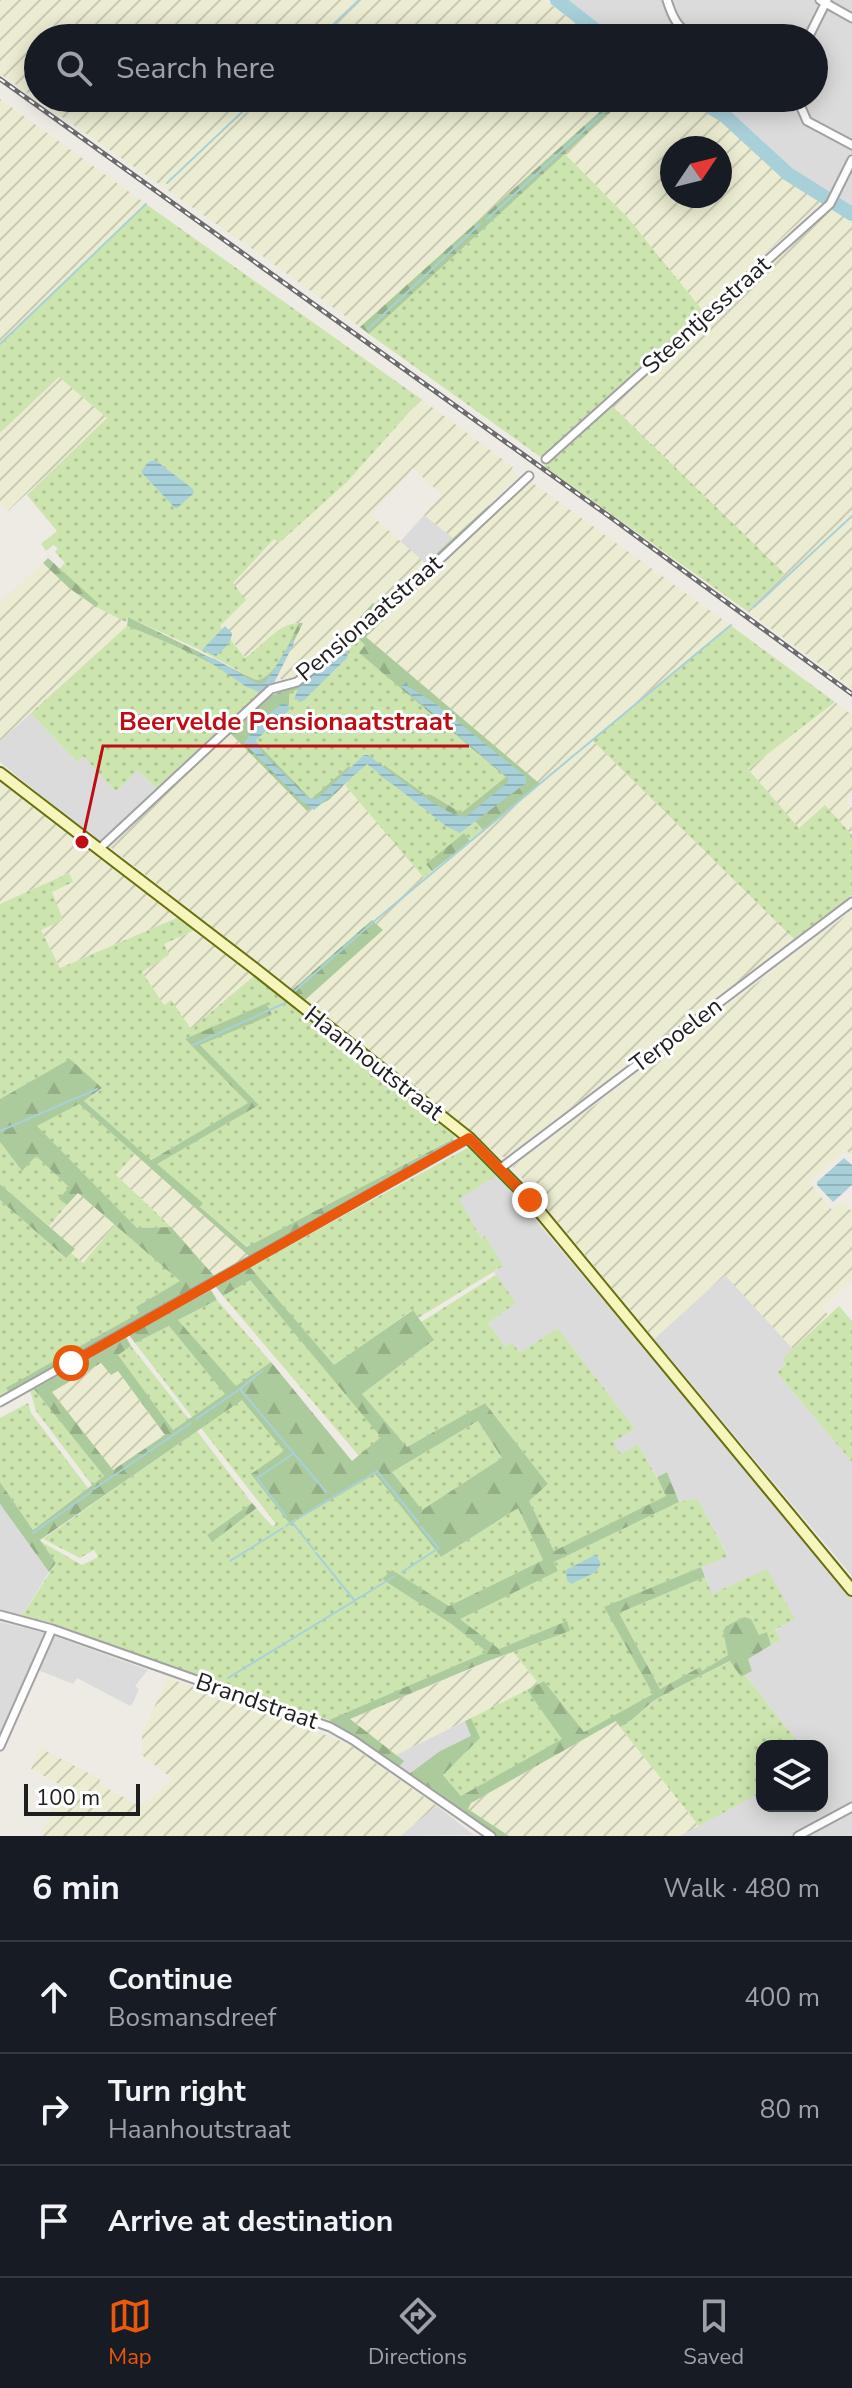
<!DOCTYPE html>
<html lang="en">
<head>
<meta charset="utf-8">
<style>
  body { margin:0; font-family:"Nunito Sans",sans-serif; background:#20242c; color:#f1f3f6 }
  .controls { position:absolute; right:24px; bottom:24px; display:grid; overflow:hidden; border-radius:16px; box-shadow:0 4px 20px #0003 }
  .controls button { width:72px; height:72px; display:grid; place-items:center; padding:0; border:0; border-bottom:2px solid #363941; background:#171b24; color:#f1f3f6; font:40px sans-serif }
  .compass { position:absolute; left:660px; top:136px; width:72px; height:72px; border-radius:50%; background:#171b24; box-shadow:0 4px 20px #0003; rotate:55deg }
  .scale { position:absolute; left:24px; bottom:20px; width:116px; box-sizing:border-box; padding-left:8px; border:4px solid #1e1e1e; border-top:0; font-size:22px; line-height:28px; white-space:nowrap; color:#1e1e1e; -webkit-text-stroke:6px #fff; paint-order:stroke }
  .stop { position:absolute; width:24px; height:24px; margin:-18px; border:6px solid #ea580c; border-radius:50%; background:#fff }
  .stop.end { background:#ea580c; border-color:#fff; box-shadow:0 2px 8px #0008 }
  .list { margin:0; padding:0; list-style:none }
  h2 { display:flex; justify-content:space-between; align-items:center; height:104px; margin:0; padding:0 32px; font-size:34px }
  h2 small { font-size:26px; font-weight:400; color:#9ea1a6 }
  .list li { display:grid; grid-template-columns:52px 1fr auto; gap:24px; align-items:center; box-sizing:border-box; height:112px; padding:0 32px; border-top:2px solid #363941 }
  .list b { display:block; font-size:30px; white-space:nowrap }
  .list p { margin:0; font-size:26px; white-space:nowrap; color:#9ea1a6 }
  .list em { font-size:26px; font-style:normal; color:#9ea1a6 }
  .icon { flex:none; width:44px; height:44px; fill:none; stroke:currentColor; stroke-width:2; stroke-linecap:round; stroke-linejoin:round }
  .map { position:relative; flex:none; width:852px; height:1836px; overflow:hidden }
  .search { position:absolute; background:#171b24; box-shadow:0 4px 20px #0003; left:24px; right:24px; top:24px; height:88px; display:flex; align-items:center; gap:20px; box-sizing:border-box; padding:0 28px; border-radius:44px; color:#9ea1a6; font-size:30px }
  .sheet { height:440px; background:#171b24 }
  nav { display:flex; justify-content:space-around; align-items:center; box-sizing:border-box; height:112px; border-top:2px solid #363941; background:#171b24; font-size:22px; color:#9ea1a6 }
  nav a { display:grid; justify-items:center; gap:4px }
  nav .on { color:#ea580c }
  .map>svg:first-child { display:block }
  .residential { fill:#dcdbdb }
  .farmland { fill:url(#farmland-furrows); fill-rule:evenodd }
  .grass { fill:url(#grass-dots) }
  .forest { fill:url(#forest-firs); fill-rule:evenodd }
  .water { fill:url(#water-rules) }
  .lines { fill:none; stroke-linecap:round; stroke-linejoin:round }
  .stream { stroke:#a8d0d9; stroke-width:2 }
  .river { stroke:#a8d0d9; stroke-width:14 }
  .street-casing { stroke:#a2a2a2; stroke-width:11 }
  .secondary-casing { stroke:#686f0c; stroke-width:14 }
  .street { stroke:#fff; stroke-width:7 }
  .secondary { stroke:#f5f5bc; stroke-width:10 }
  .rail-casing { stroke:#6c6c6c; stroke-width:5 }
  .rail { stroke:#fff; stroke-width:2; stroke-dasharray:6; stroke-linecap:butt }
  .route { stroke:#ea580c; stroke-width:10 }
  .labels { text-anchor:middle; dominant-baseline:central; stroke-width:6; stroke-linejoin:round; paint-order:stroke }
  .street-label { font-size:24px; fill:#1e1e1e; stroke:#fff }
  .leader { fill:none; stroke:#bf0d15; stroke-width:3 }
  .callout-dot { fill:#bf0d15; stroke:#fff; stroke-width:3 }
  .callout-label { font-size:26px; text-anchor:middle; font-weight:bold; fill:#bf0d15; stroke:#fff; stroke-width:6; stroke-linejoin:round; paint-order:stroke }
</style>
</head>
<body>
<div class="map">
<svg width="852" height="1836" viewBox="0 0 852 1836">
  <defs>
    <pattern id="farmland-furrows" width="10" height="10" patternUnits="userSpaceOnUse" patternTransform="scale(2)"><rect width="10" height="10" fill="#ebecd1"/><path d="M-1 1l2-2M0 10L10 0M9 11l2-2" fill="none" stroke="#c9cab3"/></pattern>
    <pattern id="grass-dots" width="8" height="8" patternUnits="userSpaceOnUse" patternTransform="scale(2)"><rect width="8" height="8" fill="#cce5ae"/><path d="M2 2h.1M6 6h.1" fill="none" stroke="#afc495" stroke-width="1.8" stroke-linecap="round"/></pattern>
    <pattern id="forest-firs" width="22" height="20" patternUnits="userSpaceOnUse" patternTransform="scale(2)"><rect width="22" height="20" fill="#accb9c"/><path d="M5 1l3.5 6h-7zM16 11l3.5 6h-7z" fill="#94ae86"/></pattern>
    <pattern id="water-rules" width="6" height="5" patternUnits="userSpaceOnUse" patternTransform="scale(2)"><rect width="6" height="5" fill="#a8d0d9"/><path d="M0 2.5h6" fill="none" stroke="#90b2ba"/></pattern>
  </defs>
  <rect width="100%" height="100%" fill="#eeebe5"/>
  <path class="residential" d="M559,0h293v209l-65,-40 -63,-57 -25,-14h115v-60h-204z
    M424,515l29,23 -28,25 -25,-21z
    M31,713l46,49 6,-6 33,36 22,-22 19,19 -57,54 -100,-81v-21z
    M498,1175l354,422v206l-59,33h-114l83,-44v14h60v-60h-21l-56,-71 7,-4 -5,-12 33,-19 -5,-9 19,-12 -82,-24 -11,-28 27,-12 -31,-57 -18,4 -12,-30 -10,5 -19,-33 -17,10 -8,-12 22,-13 -77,-101 -38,26 -15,-7 -17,-24 27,-20 -21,-31 8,-5 -17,-31 -4,2 -23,-39z
    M725,1274l68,75 -11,10 4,4 -9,10 75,89v114l-198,-237z
    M0,1504l49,68 -27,44 -22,-4z
    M0,1622l45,11 -45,103z
    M54,1636l94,34 -13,16 4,3 -6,14 -3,3 -53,-28 -4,6 -35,-14z
    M465,1721l7,15 -32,15 -31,23 -11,-6 5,-7 -7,-6z
    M437,1806l37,29 -74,1z
    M852,1811v25h-46z"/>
  <path class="farmland" d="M0,0h544l52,38h-558v60h577l-255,229 -96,-70 -264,-183z
    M626,98h54l38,19 53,50 50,35 -118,109 -75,-93 -63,-64zM672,148h48v48h-48z
    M0,99l146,105 -146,140z
    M832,209l20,10v469l-105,-77 38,-37 -174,-169z
    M59,377l49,41 -100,93 -8,-8v-70z
    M421,399l92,68 -2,3 8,6 -66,62 -29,-23 18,-20 -29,-27 -42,47 54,48 -72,63 3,3 -59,49 -14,4 -5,-7 24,-52h-12l-44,35 -26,-32 25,-26 -12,-17 42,-45 4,5 68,-61z
    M530,481l200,144 -138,115 202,199 -288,218h-5l-196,-157 77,-70 -10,-10 -80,70 -182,-143v-4l120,-110 77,78 22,-11 16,-15 79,92 115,-93 -173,-147 129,-126z
    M43,563l44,39 33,16 7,8 -127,115v-139z
    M835,702l17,13v79l-5,5 5,8v28l-27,-30 -26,24 -51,-60z
    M0,782l179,135 -119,51 -19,-38 11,-39 20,-9 -4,-9 -68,31z
    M852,911v245l-6,-6 -37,32 23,28 11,-8 9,10v69l-30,26 7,9 -36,33 -68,-74 -71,64 -141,-172z
    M195,930l60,45 -64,55 -20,-29 -7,4 -22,-33 27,-17 -5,-11z
    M135,1154l115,103 -35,20 -44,-50 -55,-52z
    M78,1193l37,32 -33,38 -11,-10 3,-4 -25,-23z
    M101,1363l17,7 47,66 -53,34 -61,-79z
    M513,1652l26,32 -143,71 -47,-36z
    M168,1678l126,44 56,23 87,61 -37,30h-360l23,-50 -32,-17 9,-21 60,31 -1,5 41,22 33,-27 -31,-24v-22z
    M616,1721l83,105 -20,10h-170l-41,-27 3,-6z"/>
  <path class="grass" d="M565,154l63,64 75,93 -161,147 -173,-124z
    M146,204l275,195 -74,83 -68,61 -5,-4 -41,44 13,17 -26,26 25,32c17,-11 33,-35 54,-35 -9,17 -23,56 -43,57l-58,-31 -70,-32 -2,5 -30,-15 1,-4 -38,-34 6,-6 -10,-11 3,-4 -5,-3 -7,6 -5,-7 16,-13 -30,-36 80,-77 -48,-41 -59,56v-89z
    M611,405l174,169 -38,37 -203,-145z
    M730,625l105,77 -87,67 51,59 26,-23 27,30v60l-58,44 -202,-199z
    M127,626c47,19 92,38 134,67l-104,96 -19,-19 -22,22 -33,-36 -6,6 -46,-49z
    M357,637l9,8 -7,8 148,124 -46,36 -29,-18h-6l-42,-29 71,63 17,-11 11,12 -13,11 -6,-8 -37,32 5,6 -8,7 -79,-93 11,-12 -7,-7 -38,33 -60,-62 38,-32v-10l3,-4z
    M69,873l4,9 -21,10 11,28 -22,10 19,38 119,-51 16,13 -31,14 5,11 -27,17 22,33 7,-5 20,29 64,-54 201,162 -208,110 -48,-40 2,-4 -46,-39 103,-59 -60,-60 73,-30 -4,-11 -83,35 64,64 -99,57 -66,-59 18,-12 -32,-29 -70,39v-195z
    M79,1104l56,50 -19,21 55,52 -34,1 -101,-102z
    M0,1142l21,28 15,-14 34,32 -10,11 7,6 -18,21 -49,-42z
    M469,1147l29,28 -39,24 22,39 4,-2 18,30 -85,52 -6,-8 -78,56 -84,-99z
    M0,1200l66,58 5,-5 12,10 32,-38 66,56 -44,26 3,6 -134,76 3,4 -9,5z
    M496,1275l20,28 -28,20 17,24 7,-4 8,10 38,-25 77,101 -22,13 8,12 17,-10 29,52 -113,55 -25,-50 19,-17 -63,-81 -78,44 -45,-53 71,-53 -12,-19z
    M249,1279l133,157 -23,20 -136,-160z
    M217,1300l54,62 -35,25 -58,-67z
    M839,1306l13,15v141l-75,-89 9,-10 -4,-4z
    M169,1326l57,68 -34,23 -57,-74z
    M131,1346l58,73 -16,11 -56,-75z
    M34,1389l70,87 -12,9 -56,-74 -6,-21z
    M242,1399l43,52 90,23 66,83 77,-49 25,52 -94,46 -58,-36 59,53 38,29 -159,68 -307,-104 34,-53 -16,-22 42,24 16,-8 -4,-7 -14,8 -37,-19 154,-108 55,72 -45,32 4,6 46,-32 15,17 4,-2 -75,-96z
    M28,1403l3,10 57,75 -55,42 -33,-48v-64z
    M478,1421l25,37 -81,53 -30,-39z
    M697,1498l31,58 -123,51 49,87 -70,38 -40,-51 -5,3 -26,-32 57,-21 -3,-9 -68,27 -40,-30 99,-48 -4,-9 125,-60z
    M767,1569l28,50 -20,11 6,10 -10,5 -4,-12 -7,3 -16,-19 -18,9 -3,6 6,23 -27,16 -3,-3 -39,21 -41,-76 86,-36 7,17z
    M731,1661l10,16 4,-2 56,71h-39v46l-63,34 -79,-99c15,-7 22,-18 36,-27 23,-14 50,-26 75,-39z
    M527,1690l36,49 -102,57 -18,-21 36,-36 -8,-21z"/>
  <path class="forest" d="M615,98h11l-257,236 -9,-7z
    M489,505l7,8 -130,124 174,147 -57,46 -11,-12 -17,11 -77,-55 6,-9 42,30h6l29,18 45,-36 -147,-124 6,-8 -8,-8 3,-3 -7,-9 20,-22 6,3z
    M48,558l50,45 -2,4 -27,-19 -26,-25z
    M128,617l128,63c20,-1 34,-40 43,-57h4l-21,42 -21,28c-42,-29 -87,-48 -134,-67z
    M343,647l4,4 -44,37 -11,3 -3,4v10l-38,32 60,62 38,-33 7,7 -27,27 -22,11 -77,-78 38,-36 30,-12z
    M464,833l6,8 -38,30 -6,-7z
    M372,920l11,10 -78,70 -13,-10z
    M267,1003l5,12 -72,30 59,60 -102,59 46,39 -3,4 47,40 206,-108 2,4 -205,114 -171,-153 -42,22 100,102 34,-1 44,50 -206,116 -3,-5 133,-75 -3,-6 44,-26 -102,-88 -11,12 -8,-6 10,-12 -33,-31 -14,15 -22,-29v-43l70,-40 32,29 -18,13 67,59 97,-57 -63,-64z
    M0,1184l75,65 -9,9 -66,-58z
    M250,1267l84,98 79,-55 21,30 -72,54 45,53 78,-44 63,81 -19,17 25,50 112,-55 -9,-19 10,-5 12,30 -125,60 4,9 -98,48 39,30 68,-28 3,10 -82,30 -138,58 54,42 -6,7 -69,-48 158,-68 -37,-29 -68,-44 10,-9 57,36 94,-46 -25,-52 -77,49 -66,-83 -85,50 -39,-50 33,-23 -42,-51 -202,140 16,23 -7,9 -49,-68v-22l33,48 71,-54 -70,-87 92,-52 5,9 -13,9 55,75 52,-36 -56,-68 -34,17 -6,-8 82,-45 6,10 -39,20 58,66 35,-24 81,99 29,-24 -131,-157 -27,16 -7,-9zM101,1363l10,12 7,-4 47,64 -52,35 -61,-78zM478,1421l24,37 -80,52 -30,-38z
    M252,1503l5,5 -45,34 -5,-7z
    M701,1567l4,10 -86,36 41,76 40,-22 2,4 26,-16 -5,-24 3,-5 18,-9 7,2 8,16 8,-3 4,13 -23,14 4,12 -11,6 -11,-16c-25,13 -51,25 -75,39 -13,9 -20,20 -35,27l-4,-6 -145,82 -3,6 41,27h-13l-87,-62 31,-23 31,-15 -6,-15 6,-3 9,20 -37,37 18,21 101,-57 -35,-49 17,-9 40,51 69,-38 -49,-87z"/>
  <path class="water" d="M155,460l38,29 1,4 -18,16 -35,-37 7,-10z
    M225,626l7,7c0,10 -9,16 -16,23l-14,-6z
    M293,639l1,4 -20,40 -12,10 -17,-7 -48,-33 18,6 45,26 7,-5z
    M342,649h6l-1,9 -44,43 -9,-2 5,-12z
    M403,683l34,22 89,72v6l-66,50 -14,-7 -79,-62 -53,46 -14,-10 -56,-57 15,-20 22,-19h4l5,3 -1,3 -33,30 7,14 45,44 9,1 47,-44h4c19,14 78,63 98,62l41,-34 2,-4 -107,-92z
    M844,1158l8,7v20l-19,17 -16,-17v-3z
    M595,1555l6,8 -5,9 -25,12 -4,-4 -1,-10z"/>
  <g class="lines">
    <path class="stream" d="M319,38l40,-38
      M167,183l90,-85
      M487,219l133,-121
      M368,329l112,-105
      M0,344l146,-140
      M754,607l98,-91
      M295,991l83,-73 353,-293
      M193,1045l92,-42
      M0,1131l97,-42
      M262,1371l-22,18 86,103
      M196,1419l44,-30
      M94,1489l97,-66
      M286,1516l-29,-38 36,-24
      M300,1517l77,-46 41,51
      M292,1522l22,28
      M286,1526l10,-7
      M421,1527l16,19
      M33,1533l58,-41
      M316,1553l39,48
      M230,1561l53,-33
      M402,1572l37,-24
      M228,1678l167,-102"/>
    <path class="river" d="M557,0l49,38
      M695,98l30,18 63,58 64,40"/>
    <defs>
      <path id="street" d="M667,0c6,19 10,26 26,38
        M820,0l32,18
        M808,38l19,-38
        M797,98l10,23 45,24
        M546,459l284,-255 22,-44
        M99,849l172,-160 26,-7 96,-79 136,-127
        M501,1168l351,-266
        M0,1402l469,-264
        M0,1615l52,14 278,98 23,13 138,96
        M0,1746l52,-117
        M798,1836l54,-29"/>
      <path id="secondary" d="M0,773l254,195 215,170 61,62 322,390"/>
    </defs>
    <use href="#street" class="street-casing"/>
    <use href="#secondary" class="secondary-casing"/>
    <use href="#street" class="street"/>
    <use href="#secondary" class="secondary"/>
    <defs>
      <path id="rail" d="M0,79l613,440 239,175"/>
    </defs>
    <use href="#rail" class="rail-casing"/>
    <use href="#rail" class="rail"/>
  </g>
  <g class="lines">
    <path class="route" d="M71,1363l398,-225 61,62"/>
  </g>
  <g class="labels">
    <g class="street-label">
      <text transform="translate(706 315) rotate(-42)">Steentjesstraat</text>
      <text transform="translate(369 618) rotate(-40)">Pensionaatstraat</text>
      <text transform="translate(676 1035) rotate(-37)">Terpoelen</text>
      <text transform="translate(374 1063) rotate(38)">Haanhoutstraat</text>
      <text transform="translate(257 1701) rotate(19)">Brandstraat</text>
    </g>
  </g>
  <path class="leader" d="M82 842L103 746H469"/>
  <circle class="callout-dot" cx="82" cy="842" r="8"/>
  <g class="callout-label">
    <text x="286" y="730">Beervelde Pensionaatstraat</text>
  </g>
</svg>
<div class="controls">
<button><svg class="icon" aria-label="layers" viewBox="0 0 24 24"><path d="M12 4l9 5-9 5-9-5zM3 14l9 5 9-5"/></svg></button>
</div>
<svg class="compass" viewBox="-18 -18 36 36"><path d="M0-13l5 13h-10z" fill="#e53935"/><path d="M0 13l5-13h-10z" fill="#9ea1a6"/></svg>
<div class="scale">100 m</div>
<div class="stop" style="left:71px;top:1363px"></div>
<div class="stop end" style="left:530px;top:1200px"></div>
<div class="search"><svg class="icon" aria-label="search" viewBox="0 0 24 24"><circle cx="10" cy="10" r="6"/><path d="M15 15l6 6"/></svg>Search here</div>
</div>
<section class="sheet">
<h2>6 min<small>Walk · 480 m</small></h2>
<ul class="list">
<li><svg class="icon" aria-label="ahead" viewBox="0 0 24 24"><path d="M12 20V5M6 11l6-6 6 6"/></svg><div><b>Continue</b><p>Bosmansdreef</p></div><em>400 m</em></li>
<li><svg class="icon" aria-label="right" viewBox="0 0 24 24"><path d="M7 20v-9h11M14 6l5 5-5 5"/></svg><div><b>Turn right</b><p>Haanhoutstraat</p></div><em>80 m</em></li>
<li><svg class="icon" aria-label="arrive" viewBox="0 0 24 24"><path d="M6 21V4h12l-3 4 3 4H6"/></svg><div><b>Arrive at destination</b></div></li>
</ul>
</section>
<nav>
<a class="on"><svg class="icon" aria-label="map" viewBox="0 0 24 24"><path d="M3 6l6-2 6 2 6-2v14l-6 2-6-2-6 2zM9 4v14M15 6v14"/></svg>Map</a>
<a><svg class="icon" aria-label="directions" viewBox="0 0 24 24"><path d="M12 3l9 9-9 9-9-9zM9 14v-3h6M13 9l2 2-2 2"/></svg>Directions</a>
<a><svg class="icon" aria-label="saved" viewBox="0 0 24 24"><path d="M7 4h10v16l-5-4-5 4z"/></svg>Saved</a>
</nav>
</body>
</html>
